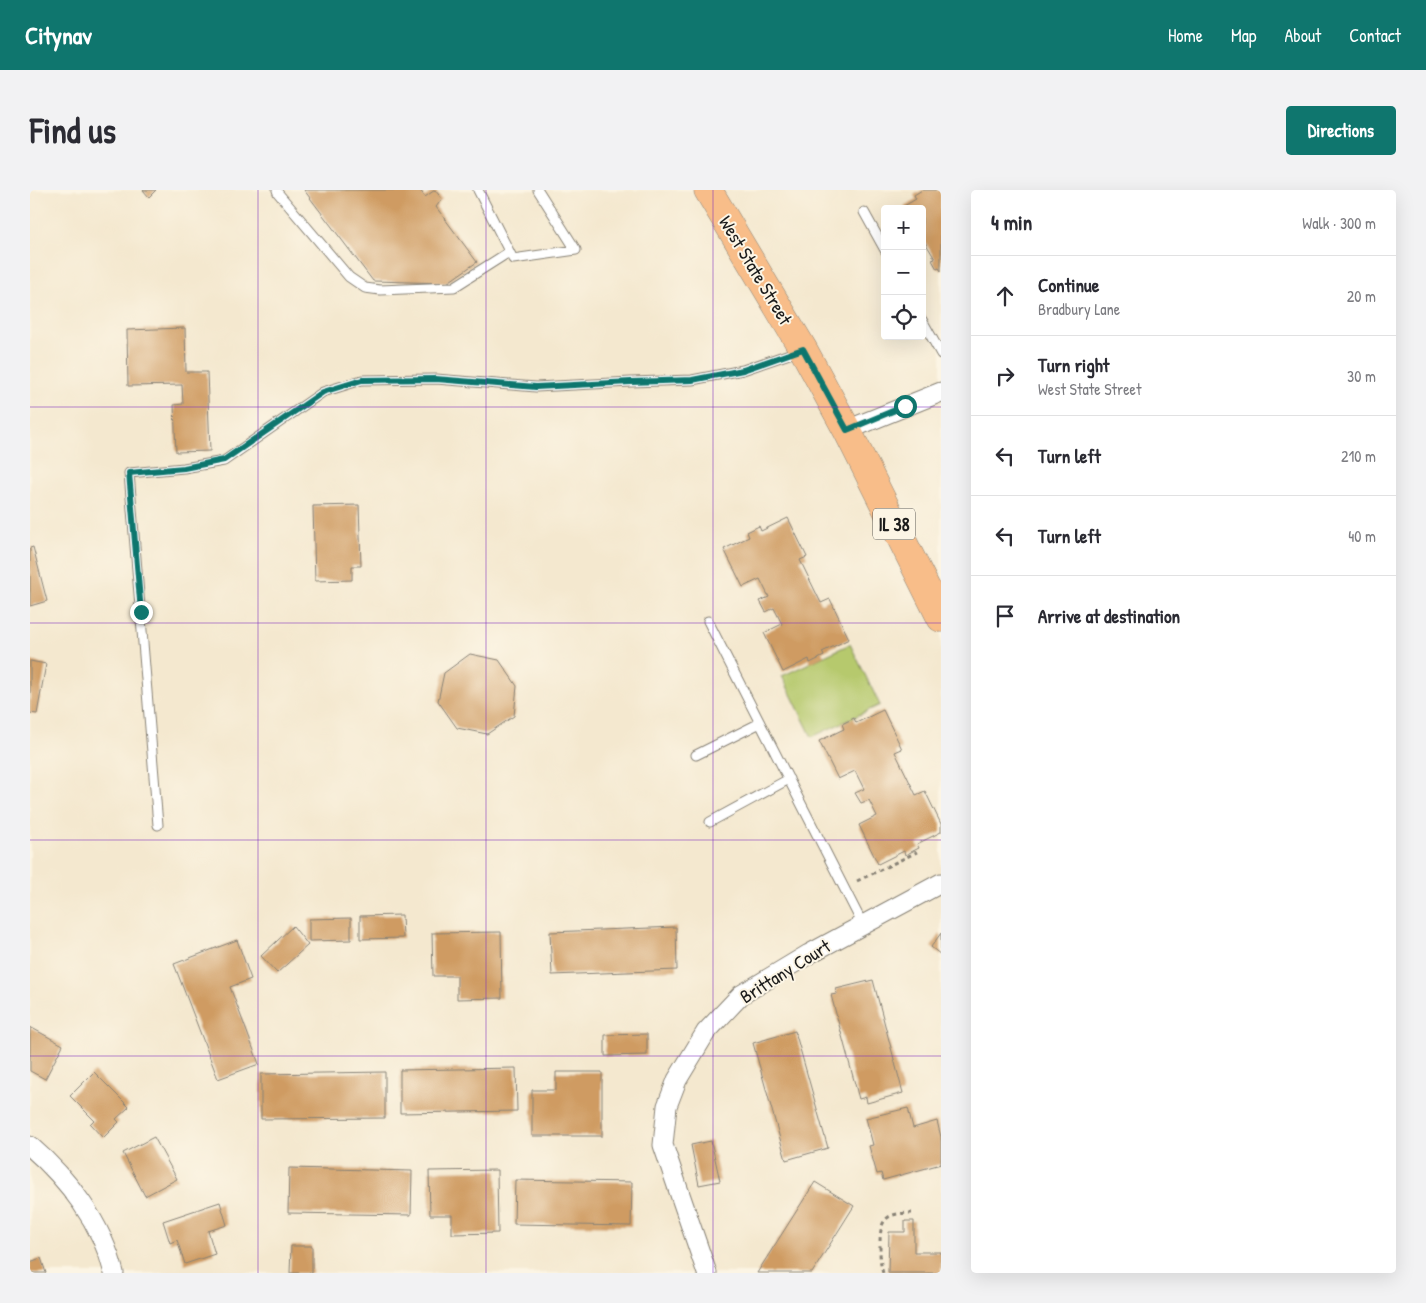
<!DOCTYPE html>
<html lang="en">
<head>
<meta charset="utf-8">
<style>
  body { margin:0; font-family:"Patrick Hand",sans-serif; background:#f2f2f3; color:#2b2b33 }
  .controls { position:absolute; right:15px; top:15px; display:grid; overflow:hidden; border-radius:5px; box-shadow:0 5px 20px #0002 }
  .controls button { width:45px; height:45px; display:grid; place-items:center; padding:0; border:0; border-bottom:1px solid #e1e1e2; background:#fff; color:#2b2b33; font:25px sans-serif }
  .stop { position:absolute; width:15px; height:15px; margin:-11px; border:4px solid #0f766e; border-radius:50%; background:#fff }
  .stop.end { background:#0f766e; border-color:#fff; box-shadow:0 1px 5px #0008 }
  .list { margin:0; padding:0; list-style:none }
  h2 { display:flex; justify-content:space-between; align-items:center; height:65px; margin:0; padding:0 20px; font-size:21px }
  h2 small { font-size:16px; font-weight:400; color:#7c7c81 }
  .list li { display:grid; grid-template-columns:32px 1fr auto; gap:15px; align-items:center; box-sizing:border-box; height:80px; padding:0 20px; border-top:1px solid #e1e1e2 }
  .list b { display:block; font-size:19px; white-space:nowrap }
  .list p { margin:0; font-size:16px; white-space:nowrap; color:#7c7c81 }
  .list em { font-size:16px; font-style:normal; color:#7c7c81 }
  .icon { flex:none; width:28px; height:28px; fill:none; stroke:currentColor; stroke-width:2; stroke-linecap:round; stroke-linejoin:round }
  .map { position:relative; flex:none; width:911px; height:1083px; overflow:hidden; border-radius:5px }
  header { display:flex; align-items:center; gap:30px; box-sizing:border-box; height:70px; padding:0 25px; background:#0f766e; color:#fff }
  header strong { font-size:24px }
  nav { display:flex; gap:28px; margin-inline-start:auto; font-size:18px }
  .intro { display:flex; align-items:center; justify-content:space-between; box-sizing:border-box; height:120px; padding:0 30px }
  h1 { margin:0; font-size:35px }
  .button { padding:12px 22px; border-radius:5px; background:#0f766e; color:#fff; font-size:18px; font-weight:700 }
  main { display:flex; gap:30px; padding:0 30px }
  aside { flex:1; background:#fff; border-radius:5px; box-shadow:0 5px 20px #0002 }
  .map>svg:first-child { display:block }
  .green { fill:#b6c96d; stroke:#697244 }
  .building { fill:#cf9b62 }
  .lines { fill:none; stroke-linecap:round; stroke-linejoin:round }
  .lane-casing { stroke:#888276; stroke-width:11 }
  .street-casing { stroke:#888276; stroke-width:21 }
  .primary-casing { stroke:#888276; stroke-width:29 }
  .path { stroke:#888276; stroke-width:3; stroke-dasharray:4 4; stroke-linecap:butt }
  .lane { stroke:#fff; stroke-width:9 }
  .street { stroke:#fff; stroke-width:19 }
  .primary { stroke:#f8bd89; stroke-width:28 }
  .route { stroke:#0f766e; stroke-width:6 }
  .grid { fill:none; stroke:#7b2cbf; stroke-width:1; stroke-opacity:0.55 }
  .labels { text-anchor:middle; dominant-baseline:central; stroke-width:4; stroke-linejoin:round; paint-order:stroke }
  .shield { fill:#fcf5e5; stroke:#5f5d58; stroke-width:1 }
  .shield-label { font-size:18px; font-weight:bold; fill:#1c1c1c }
  .street-label { font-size:19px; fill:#1c1c1c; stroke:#fcf5e5 }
</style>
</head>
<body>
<header>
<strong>Citynav</strong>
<nav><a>Home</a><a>Map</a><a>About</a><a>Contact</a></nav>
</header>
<div class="intro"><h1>Find us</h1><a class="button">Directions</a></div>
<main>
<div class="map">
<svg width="911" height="1083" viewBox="0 0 911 1083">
  <rect width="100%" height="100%" fill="#fcf5e5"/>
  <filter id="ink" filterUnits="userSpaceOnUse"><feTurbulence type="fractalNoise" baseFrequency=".02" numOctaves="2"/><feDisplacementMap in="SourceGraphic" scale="10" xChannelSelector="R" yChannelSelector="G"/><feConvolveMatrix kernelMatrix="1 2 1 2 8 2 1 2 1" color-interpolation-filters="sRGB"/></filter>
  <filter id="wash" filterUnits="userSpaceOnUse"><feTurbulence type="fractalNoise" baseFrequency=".0096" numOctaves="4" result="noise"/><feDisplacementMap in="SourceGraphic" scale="20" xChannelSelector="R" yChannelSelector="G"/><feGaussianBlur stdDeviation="1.12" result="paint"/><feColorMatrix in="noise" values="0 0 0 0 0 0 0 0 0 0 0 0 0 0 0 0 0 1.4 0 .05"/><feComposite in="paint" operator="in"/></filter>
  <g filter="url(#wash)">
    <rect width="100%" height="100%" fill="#f4e8cf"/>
    <path class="green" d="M820,454l30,61 -68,32 -30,-61z"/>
    <g id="blocks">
      <path class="building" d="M113,0h13l-7,7z
        M274,0h116l5,7 10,-7 7,9 -6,8 41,55 -30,21 -74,-2z
        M892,0h19v81l-2,-3 -2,1 -5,-9 3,-1 -13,-22v-28h-16l-2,-3 12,-7 -2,-4z
        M155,138l1,44h21l3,79 -34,1 -2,-47 9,-1 -1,-19 -54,1 -1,-56z
        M329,315l2,61h-9v14l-37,1 -2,-75z
        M758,328l19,39 -7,3 21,43 9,-4 19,40 -27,13 2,4 -14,7 -1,-4 -26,13 -19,-39 18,-9 -8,-16 -8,4 -6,-11 9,-4 -9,-18 -17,8 -19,-38 25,-12 -2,-5 12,-6 2,5z
        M3,357l14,54 -17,5v-58z
        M440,464l29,6 18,26 -3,30 -27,18 -30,-6 -19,-27 6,-28z
        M0,471l16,3 -9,50 -7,-1z
        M853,520l19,39 -7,3 21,43 9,-4 16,33v8l-24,12 2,4 -14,7 -1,-4 -26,13 -19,-39 18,-9 -8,-16 -8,3 -6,-10 9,-4 -9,-18 -17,8 -19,-38 25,-12 -2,-5 12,-6 2,5z
        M372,725l1,23 -43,1v-23z
        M321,728v22l-42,1v-22z
        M263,736l15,19 -31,28 -16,-17z
        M646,737l1,43 -125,5 -2,-43z
        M471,742l1,66 -45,1v-23h-24l-1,-43z
        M911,743v22l-10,-8z
        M207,750l14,39 -21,8 29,77 -41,15 -44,-115z
        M843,790l30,113 -36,10 -1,-6 -7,2 -28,-104 6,-1 -1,-5z
        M0,837l33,18 -18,34 -15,-8z
        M765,841l33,117 -42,12 -33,-117z
        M617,844v21l-42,1v-21z
        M486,878l1,43 -117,2v-43z
        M64,882l35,35 -13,12 3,3 -16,16 -13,-14 4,-4 -24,-24z
        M355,882v46l-124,1v-45z
        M526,882h46v64h-70v-46h24z
        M878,918l5,20 24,-7 4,16v27l-58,16 -2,-7 -4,1 -8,-28 4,-1 -7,-27z
        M124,947l23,42 -32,17 -22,-43z
        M681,951l9,40 -21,4 -8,-40z
        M259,978l123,3 -1,44 -123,-2z
        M467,980l1,63 -46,1v-19h-22l-1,-44z
        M485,990l117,2 -1,44 -117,-2z
        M785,992l39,24 -42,67h-55z
        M190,1012l7,23 -19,6 7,23 -30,10 -8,-24 -7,3 -7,-22z
        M875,1031h9v31h27v21h-53l1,-41h16z
        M261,1056h21v27h-22z
        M11,1068l5,15h-16v-11z"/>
    </g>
  </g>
  <g filter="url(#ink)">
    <use href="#blocks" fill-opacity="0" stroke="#888276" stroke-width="1"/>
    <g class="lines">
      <defs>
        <path id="lane" d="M247,0l1,3 71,84 16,11 15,2 74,-3 55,-35
          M448,0l35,69 63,-9 -38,-60
          M834,22l21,38
          M892,130l19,34
          M678,431l155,304
          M666,565l64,-32
          M680,632l79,-43
          M128,635l-29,-352 55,-5 40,-7 99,-69 39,-12 74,-1 100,8 95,-5 61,-2 51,-10 58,-20"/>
        <path id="street" d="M817,240l94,-38
          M0,956c38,33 72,77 84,127
          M677,1083l-44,-128 4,-39 10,-26 29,-48 35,-37 68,-41 132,-71"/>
        <path id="primary" d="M678,0l95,159 44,81 94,188"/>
      </defs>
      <use href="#lane" class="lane-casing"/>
      <use href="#street" class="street-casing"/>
      <use href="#primary" class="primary-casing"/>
      <path class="path" d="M827,691l60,-29
        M853,1083c-3,-9 -3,-18 -3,-28 0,-26 5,-32 32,-32"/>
      <use href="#lane" class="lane"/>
      <use href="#street" class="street"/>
      <use href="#primary" class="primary"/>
    </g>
  </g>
  <g class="lines" filter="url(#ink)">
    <path class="route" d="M111,422l-12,-139 55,-5 40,-8 99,-68 39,-12 74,-1 100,8 95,-5 61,-2 51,-10 60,-21 44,81 58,-24"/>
  </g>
  <path class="grid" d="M228,0v1083M456,0v1083M683,0v1083M0,217h911M0,433h911M0,650h911M0,866h911"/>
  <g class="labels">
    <rect class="shield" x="843" y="318.5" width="42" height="31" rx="4"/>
    <g class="shield-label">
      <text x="864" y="334">IL 38</text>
    </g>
    <g class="street-label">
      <text transform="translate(726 80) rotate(59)">West State Street</text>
      <text transform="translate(755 781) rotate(-32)">Brittany Court</text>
    </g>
  </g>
</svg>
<div class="controls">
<button>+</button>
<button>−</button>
<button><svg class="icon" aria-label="locate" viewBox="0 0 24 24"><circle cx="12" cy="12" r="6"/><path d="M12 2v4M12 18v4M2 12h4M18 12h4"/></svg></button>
</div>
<div class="stop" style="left:875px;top:216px"></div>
<div class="stop end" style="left:111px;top:422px"></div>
</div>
<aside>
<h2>4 min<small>Walk · 300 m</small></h2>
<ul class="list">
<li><svg class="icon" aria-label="ahead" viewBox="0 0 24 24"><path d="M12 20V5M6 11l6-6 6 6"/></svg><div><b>Continue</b><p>Bradbury Lane</p></div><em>20 m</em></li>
<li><svg class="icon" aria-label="right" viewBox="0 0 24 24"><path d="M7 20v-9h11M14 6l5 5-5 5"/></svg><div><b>Turn right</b><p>West State Street</p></div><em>30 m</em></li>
<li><svg class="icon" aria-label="left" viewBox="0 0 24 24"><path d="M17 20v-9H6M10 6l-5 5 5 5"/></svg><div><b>Turn left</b></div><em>210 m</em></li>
<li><svg class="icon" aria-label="left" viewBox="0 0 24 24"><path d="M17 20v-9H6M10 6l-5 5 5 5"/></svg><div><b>Turn left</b></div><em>40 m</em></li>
<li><svg class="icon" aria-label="arrive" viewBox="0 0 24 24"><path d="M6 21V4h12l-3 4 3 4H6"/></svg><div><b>Arrive at destination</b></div></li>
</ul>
</aside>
</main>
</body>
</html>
